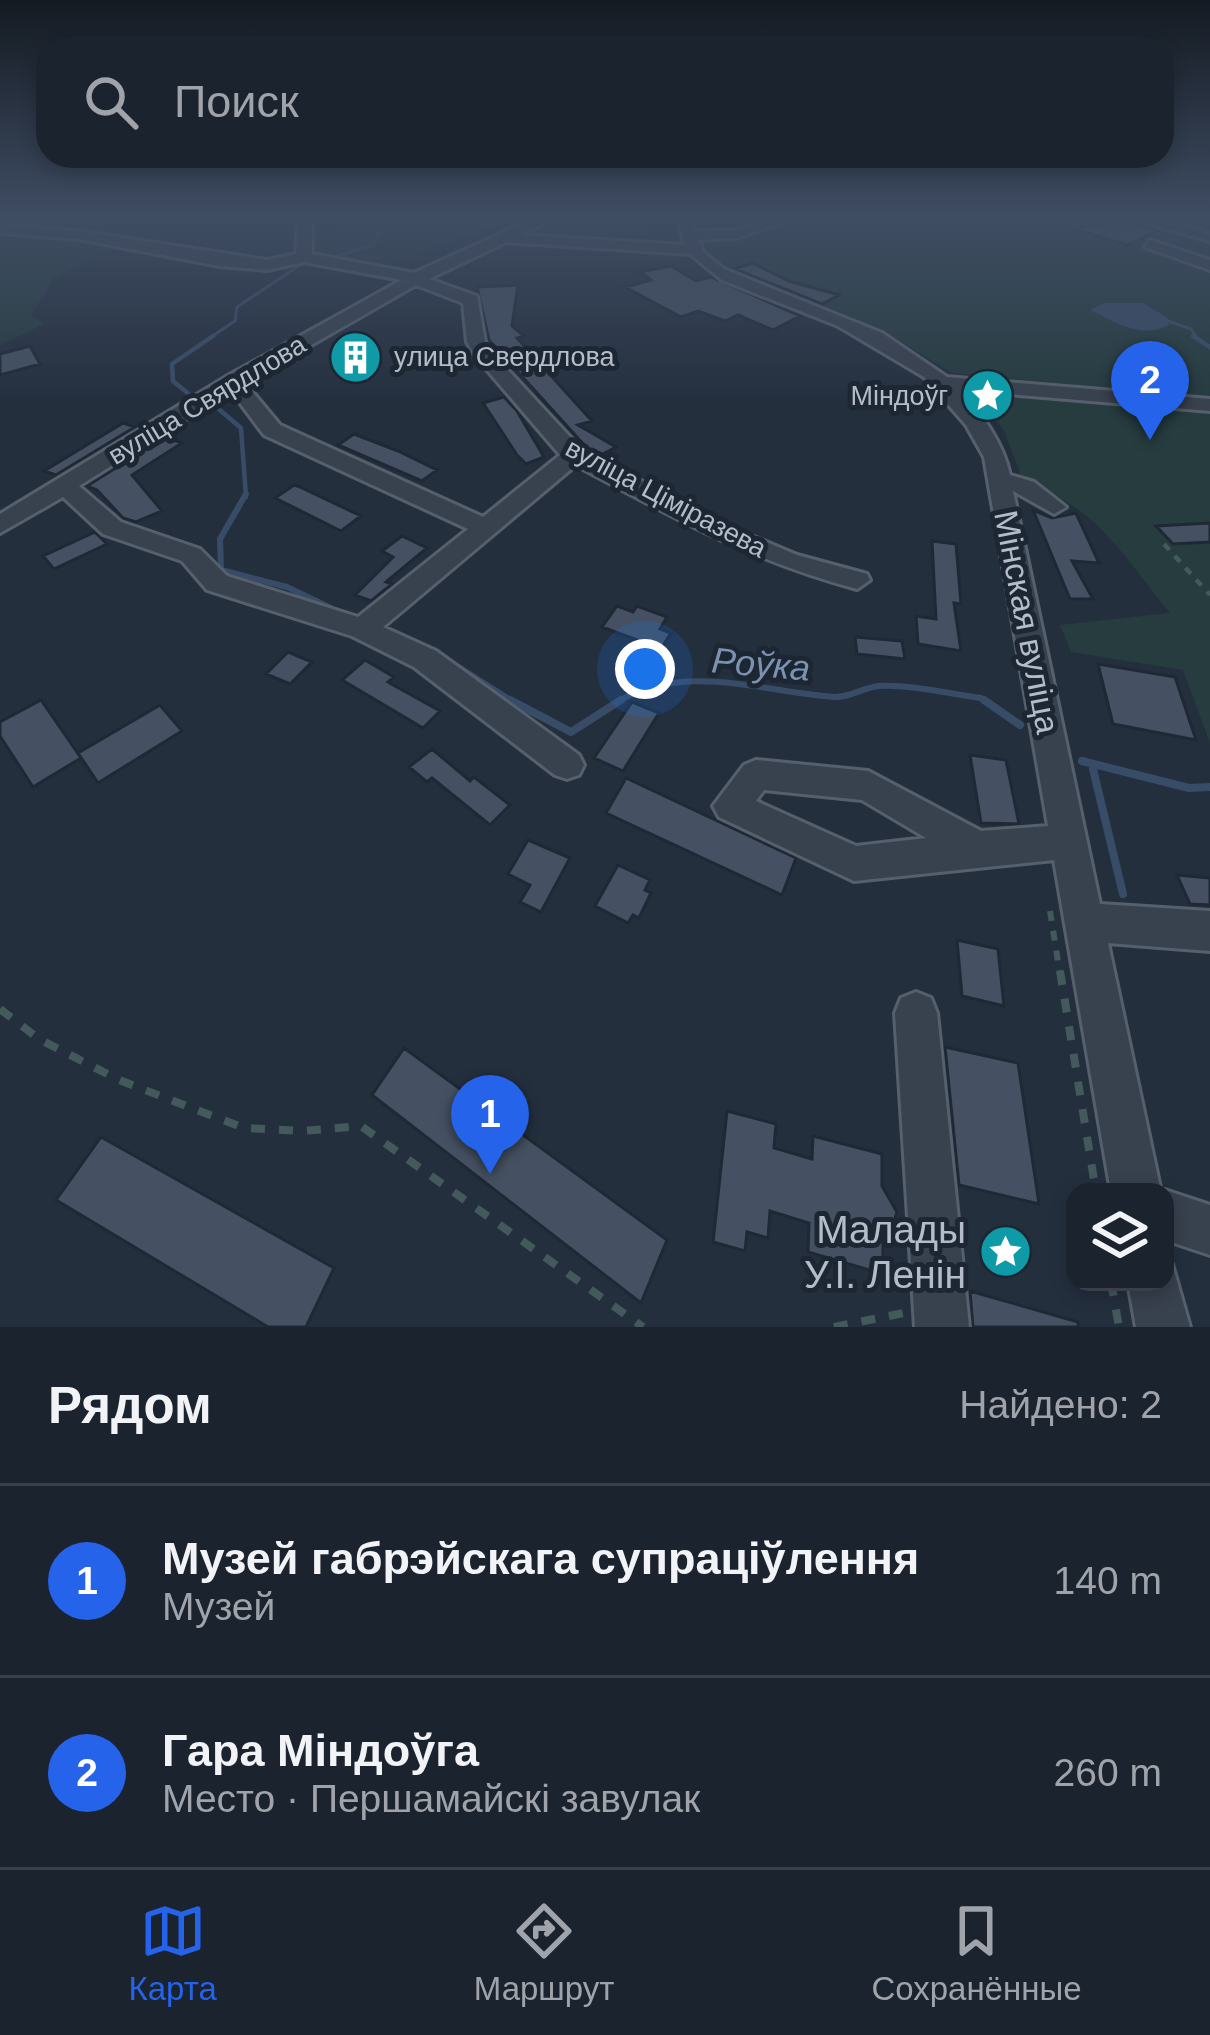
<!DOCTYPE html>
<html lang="ru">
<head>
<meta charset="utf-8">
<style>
  body { margin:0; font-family:Arial,sans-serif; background:#282f3a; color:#f1f3f6 }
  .controls { position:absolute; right:36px; bottom:36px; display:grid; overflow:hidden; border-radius:24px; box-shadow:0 6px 18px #0003 }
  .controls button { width:108px; height:108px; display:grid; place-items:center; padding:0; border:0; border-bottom:3px solid #39404a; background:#1b232e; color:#f1f3f6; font:60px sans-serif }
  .you { position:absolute; left:645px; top:669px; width:42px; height:42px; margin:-30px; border:9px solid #fff; border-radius:50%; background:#1a73e8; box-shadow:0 0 0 18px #1a73e833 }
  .badge { display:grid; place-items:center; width:78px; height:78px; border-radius:50%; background:#2563eb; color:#fff; font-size:39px; font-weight:700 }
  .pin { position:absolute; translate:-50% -99px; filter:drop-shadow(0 3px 6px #0008) }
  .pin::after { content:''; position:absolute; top:63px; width:42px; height:36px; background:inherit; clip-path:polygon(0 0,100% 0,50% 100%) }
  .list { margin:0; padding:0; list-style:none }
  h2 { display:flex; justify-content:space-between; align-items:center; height:156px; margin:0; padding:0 48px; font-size:51px }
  h2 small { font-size:39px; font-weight:400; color:#a0a4aa }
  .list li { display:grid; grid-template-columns:78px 1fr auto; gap:36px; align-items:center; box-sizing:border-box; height:192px; padding:0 48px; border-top:3px solid #39404a }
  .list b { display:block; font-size:45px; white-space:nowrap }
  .list p { margin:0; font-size:39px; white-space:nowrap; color:#a0a4aa }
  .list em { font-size:39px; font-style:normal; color:#a0a4aa }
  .icon { flex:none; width:66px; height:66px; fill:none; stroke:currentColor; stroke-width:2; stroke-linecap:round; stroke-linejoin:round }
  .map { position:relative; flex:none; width:1210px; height:1327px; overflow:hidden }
  .search { position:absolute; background:#1b232e; box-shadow:0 6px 18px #0003; left:36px; right:36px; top:36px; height:132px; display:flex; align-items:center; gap:30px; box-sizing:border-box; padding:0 42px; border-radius:36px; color:#a0a4aa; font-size:45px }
  .sheet { height:540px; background:#1b232e }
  nav { display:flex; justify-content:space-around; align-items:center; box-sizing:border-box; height:168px; border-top:3px solid #39404a; background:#1b232e; font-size:33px; color:#a0a4aa }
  nav a { display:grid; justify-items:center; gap:6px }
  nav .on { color:#2563eb }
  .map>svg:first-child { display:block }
  .green { fill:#263c3f }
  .water { fill:#394c67 }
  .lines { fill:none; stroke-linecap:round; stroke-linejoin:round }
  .stream-far3 { stroke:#394c67; stroke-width:3 }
  .stream-far2 { stroke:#394c67; stroke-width:4.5 }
  .stream-far1 { stroke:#394c67; stroke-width:6 }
  .stream { stroke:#394c67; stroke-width:8 }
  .building { fill:#455162; stroke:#1f2835; stroke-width:3 }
  .minor-casing { stroke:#565f6c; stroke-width:6 }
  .path-far2 { stroke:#44595c; stroke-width:4.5; stroke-dasharray:8 8; stroke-linecap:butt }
  .path-far1 { stroke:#44595c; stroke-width:6; stroke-dasharray:10 10; stroke-linecap:butt }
  .path { stroke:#44595c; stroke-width:8; stroke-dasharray:14 14; stroke-linecap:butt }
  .minor { fill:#38414e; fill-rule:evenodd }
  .labels { text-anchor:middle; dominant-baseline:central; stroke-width:10; stroke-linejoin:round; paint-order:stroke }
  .far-poi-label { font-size:27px; fill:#b4bcc9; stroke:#1d2633; text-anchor:start }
  .far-street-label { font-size:27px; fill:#b4bcc9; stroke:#1d2633 }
  .street-label { font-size:33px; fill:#b4bcc9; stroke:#1d2633 }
  .water-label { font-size:36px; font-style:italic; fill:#7c92b1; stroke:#1d2633 }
  .near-poi-label { font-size:39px; fill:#b4bcc9; stroke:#1d2633; text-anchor:end }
</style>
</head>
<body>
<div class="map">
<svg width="1210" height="1327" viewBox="0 0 1210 1327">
  <rect width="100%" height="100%" fill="#242f3e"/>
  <path class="green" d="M353,218h153l-38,21 -9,-2 -66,28 -82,-12 2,-18 35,-5z
    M567,218h79l2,17 -112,1z
    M795,218h330l85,23v157l-258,-25 -58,-36 -54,-25 -125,-47 -12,-10 -8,-16 68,-11z
    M25,233l40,2 53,12 -64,31 -23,37 13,9 -44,21v-101z
    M1017,393l193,18v332l-27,-73 -112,-18 -11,-27 110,-12c-49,-60 -72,-105 -147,-132l-18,-48 -16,-24 23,-8z"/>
  <path class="water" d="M1104,303h39l25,15 1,7c-28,14 -52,-2 -79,-15z"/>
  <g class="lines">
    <path class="stream-far3" d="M334,257l39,-12 6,-11 35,-16
      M1168,321l23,8 7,10
      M208,339l27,-18 2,-14 66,-44"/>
    <path class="stream-far2" d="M1193,336l17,11
      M190,395l-17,-14 -1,-17 41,-28
      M208,400l33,28 5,69"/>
    <path class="stream-far1" d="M246,494l-26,45 1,31 66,17 52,25
      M383,628l35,15
      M435,652l80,51
      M616,703c65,-42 148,-11 218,-6 16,1 30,-10 45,-11 32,-2 70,8 102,12l7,5"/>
    <path class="stream" d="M510,700l61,32 50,-32
      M984,700l36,25
      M1082,761l107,27 21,-1
      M1093,769l30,125"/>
  </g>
  <path class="building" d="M1122,220l36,11 -31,14 -53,-16z
    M752,263l37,18 50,14 -17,9 -87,-35z
    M671,266l25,15 15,-4 89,39 -27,14 -35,-15 -13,6 -27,-10 -17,6 -56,-30 26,-7 -11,-8z
    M518,285l-6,41 12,10 -7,2 75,83 -14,4 38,22 -15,8 -15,-8 -97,-107 -12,-53z
    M30,346l10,18 -40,11v-21z
    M504,397l13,14 27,46 -18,7 -9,-9 -34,-52z
    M123,423l12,4 -79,48 -12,-4z
    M354,434l44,17 39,19 -15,11 -84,-36z
    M165,437l17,6 -50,32 30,36 -26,11 -13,-4 -26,-28 -10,-4z
    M294,485l6,2 61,29 -20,15 -66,-33z
    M1033,510l19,8 24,-5 23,50 -27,-2 21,38h-23z
    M1210,523v19l-37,2 -17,-18z
    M95,532l12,12 -53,25 -11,-13z
    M402,536l25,12 -41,34 6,2 -21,17 -16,-6 38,-38 -11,-6z
    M932,541l24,3 5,60 -7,-1 7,48 -43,-7 -2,-28 20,3z
    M617,606l16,6 4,-6 30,11 -7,12 11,4 -10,16 -59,-22z
    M855,637l47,4 3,18 -48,-5z
    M288,652l24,10 -22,22 -24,-10z
    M365,660l29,17 -6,5 52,29 -17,17 -81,-48z
    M1098,664l77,13 21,63 -83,-16z
    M41,700l40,58 -48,29 -33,-51v-14z
    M632,702l27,11 -36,58 -29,-13z
    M160,705l22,26 -84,52 -20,-30z
    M432,749l38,32 4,-4 36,28 -20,20 -58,-47 -5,4 -18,-15z
    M970,755l36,5 13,64 -38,-1z
    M626,778l170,80 -14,37 -176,-82z
    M528,840l42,18 -29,54 -21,-10 10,-17 -22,-11z
    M618,865l32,15 -5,10 6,3 -12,25 -6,-3 -5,8 -33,-17z
    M1177,875l33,3v27l-20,-1z
    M957,940l41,9 6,57 -42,-10z
    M945,1047l73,16 21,141 -80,-19z
    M404,1048l263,192 -26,63 -269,-208z
    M727,1111l49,13 -2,24 38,11 1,-23 69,18v32l15,26 -4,13 -10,8v41l-75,-22 1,-29 -39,-12 -2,27 -21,-6 -2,19 -32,-9z
    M101,1137l233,131 -28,59h-38l-212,-127z
    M970,1291l108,31v5h-105z"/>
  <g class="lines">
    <defs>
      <path id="minor" d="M298,218h14v36l102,19 121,-55h18l-31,17 163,10 -8,-27h14l4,13 41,-1 38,-12h20l-57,20 -39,2 6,13 20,16 158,64 65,44 263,22v12l-249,-21c21,25 42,52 49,85l24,7 32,25 -12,7 -41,-23 87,413 110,7v40l-102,-8 53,249 4,-2 45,15v50l-45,-15v-48h-54l-57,-332 -200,21 -135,-64 -6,-11 31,-41 12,-5 112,11 113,60 67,-5 -64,-369 -18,-32 -42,-48 -86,-51 -116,-46 -32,-26 -184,-12 -77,37 48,17 8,46 8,12 89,96 141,74 74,31 70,19 3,6 -13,9c-107,-29 -185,-72 -281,-124l-193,162 53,24 143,104 5,10 -5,10 -12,4 -12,-4 -141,-108 -62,-31 -145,-46 -25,-29 -79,-27 -40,-37 -63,36v-19l226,-137 176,-97 -98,-18 -37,8 -48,-4 -140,-27 -79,-6v-8l79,6 188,29 29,-6zM416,285l47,18 4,39 9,15 84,98 -77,62 -203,-92 -35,-42zM231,391l33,44 204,94 -110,88 -131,-41 -27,-27 -79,-27 -42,-36zM764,790l98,10 64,38 -70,8 -100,-45z
        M1128,218h22l60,15v8z
        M1150,240l60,20v10l-65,-23z
        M916,992l15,6 6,15 32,314h-54l-20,-314 6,-15z
        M1165,1260l7,4 18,63h-54l-8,-45h37z"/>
    </defs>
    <use href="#minor" class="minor-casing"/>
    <path class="path-far2" d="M1164,544l46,51"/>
    <path class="path-far1" d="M1050,911l10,63"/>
    <path class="path" d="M1060,971l36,221
      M0,1009l39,30 80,41 125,48 58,3 59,-5 282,201
      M1111,1282l8,45
      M834,1327l70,-14"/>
    <use href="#minor" class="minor"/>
  </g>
  <linearGradient id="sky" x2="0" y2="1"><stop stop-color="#141a22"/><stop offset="0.54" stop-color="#3f4d63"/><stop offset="1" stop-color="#3f4d63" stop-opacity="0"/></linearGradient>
  <rect width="1210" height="403" fill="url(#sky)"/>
  <defs>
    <symbol id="building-disc" viewBox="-11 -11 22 22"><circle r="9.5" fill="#0f9aa8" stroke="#1d2633"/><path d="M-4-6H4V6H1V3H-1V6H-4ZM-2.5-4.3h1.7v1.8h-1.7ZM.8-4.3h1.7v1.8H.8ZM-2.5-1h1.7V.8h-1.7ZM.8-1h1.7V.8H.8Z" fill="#fff"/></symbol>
    <symbol id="sight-disc" viewBox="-11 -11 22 22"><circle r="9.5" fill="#0f9aa8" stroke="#1d2633"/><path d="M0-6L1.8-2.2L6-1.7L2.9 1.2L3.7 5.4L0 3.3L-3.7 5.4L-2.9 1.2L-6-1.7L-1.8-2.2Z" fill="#fff"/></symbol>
  </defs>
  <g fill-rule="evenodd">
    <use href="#building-disc" x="326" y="328" width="59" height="59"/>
    <use href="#sight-disc" x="958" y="366" width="59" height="59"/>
    <use href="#sight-disc" x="976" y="1222" width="59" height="59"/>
  </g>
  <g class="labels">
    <g class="far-poi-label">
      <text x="394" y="357">улица Свердлова</text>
      <text x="948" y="396" text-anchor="end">Міндоўг</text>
    </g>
    <g class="far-street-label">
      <text transform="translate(207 400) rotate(-31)">вуліца Свярдлова</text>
      <text transform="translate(666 498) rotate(28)">вуліца Ціміразева</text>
    </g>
    <g class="street-label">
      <text transform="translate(1027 622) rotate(79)">Мінская вуліца</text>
    </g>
    <g class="water-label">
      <text transform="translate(761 664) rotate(5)">Роўка</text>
    </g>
    <g class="near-poi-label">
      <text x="966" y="1229">Малады<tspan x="966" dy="45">У.І. Ленін</tspan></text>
    </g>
  </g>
</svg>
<div class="controls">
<button><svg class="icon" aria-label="layers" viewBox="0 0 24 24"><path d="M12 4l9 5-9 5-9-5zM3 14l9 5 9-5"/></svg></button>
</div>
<div class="you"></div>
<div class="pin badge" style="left:490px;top:1174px">1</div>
<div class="pin badge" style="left:1150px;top:440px">2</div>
<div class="search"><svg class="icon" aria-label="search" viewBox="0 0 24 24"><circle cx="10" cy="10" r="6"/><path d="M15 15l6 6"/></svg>Поиск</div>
</div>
<section class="sheet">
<h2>Рядом<small>Найдено: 2</small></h2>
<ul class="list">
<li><span class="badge">1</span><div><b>Музей габрэйскага супраціўлення</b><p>Музей</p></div><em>140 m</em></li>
<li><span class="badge">2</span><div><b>Гара Міндоўга</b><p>Место · Першамайскі завулак</p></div><em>260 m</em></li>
</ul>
</section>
<nav>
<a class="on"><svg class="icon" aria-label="map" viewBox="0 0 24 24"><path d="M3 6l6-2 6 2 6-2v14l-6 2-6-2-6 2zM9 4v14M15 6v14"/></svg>Карта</a>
<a><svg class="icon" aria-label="directions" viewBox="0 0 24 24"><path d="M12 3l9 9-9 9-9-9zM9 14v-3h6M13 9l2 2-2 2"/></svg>Маршрут</a>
<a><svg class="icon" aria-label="saved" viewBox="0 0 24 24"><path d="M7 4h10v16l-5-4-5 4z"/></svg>Сохранённые</a>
</nav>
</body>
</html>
